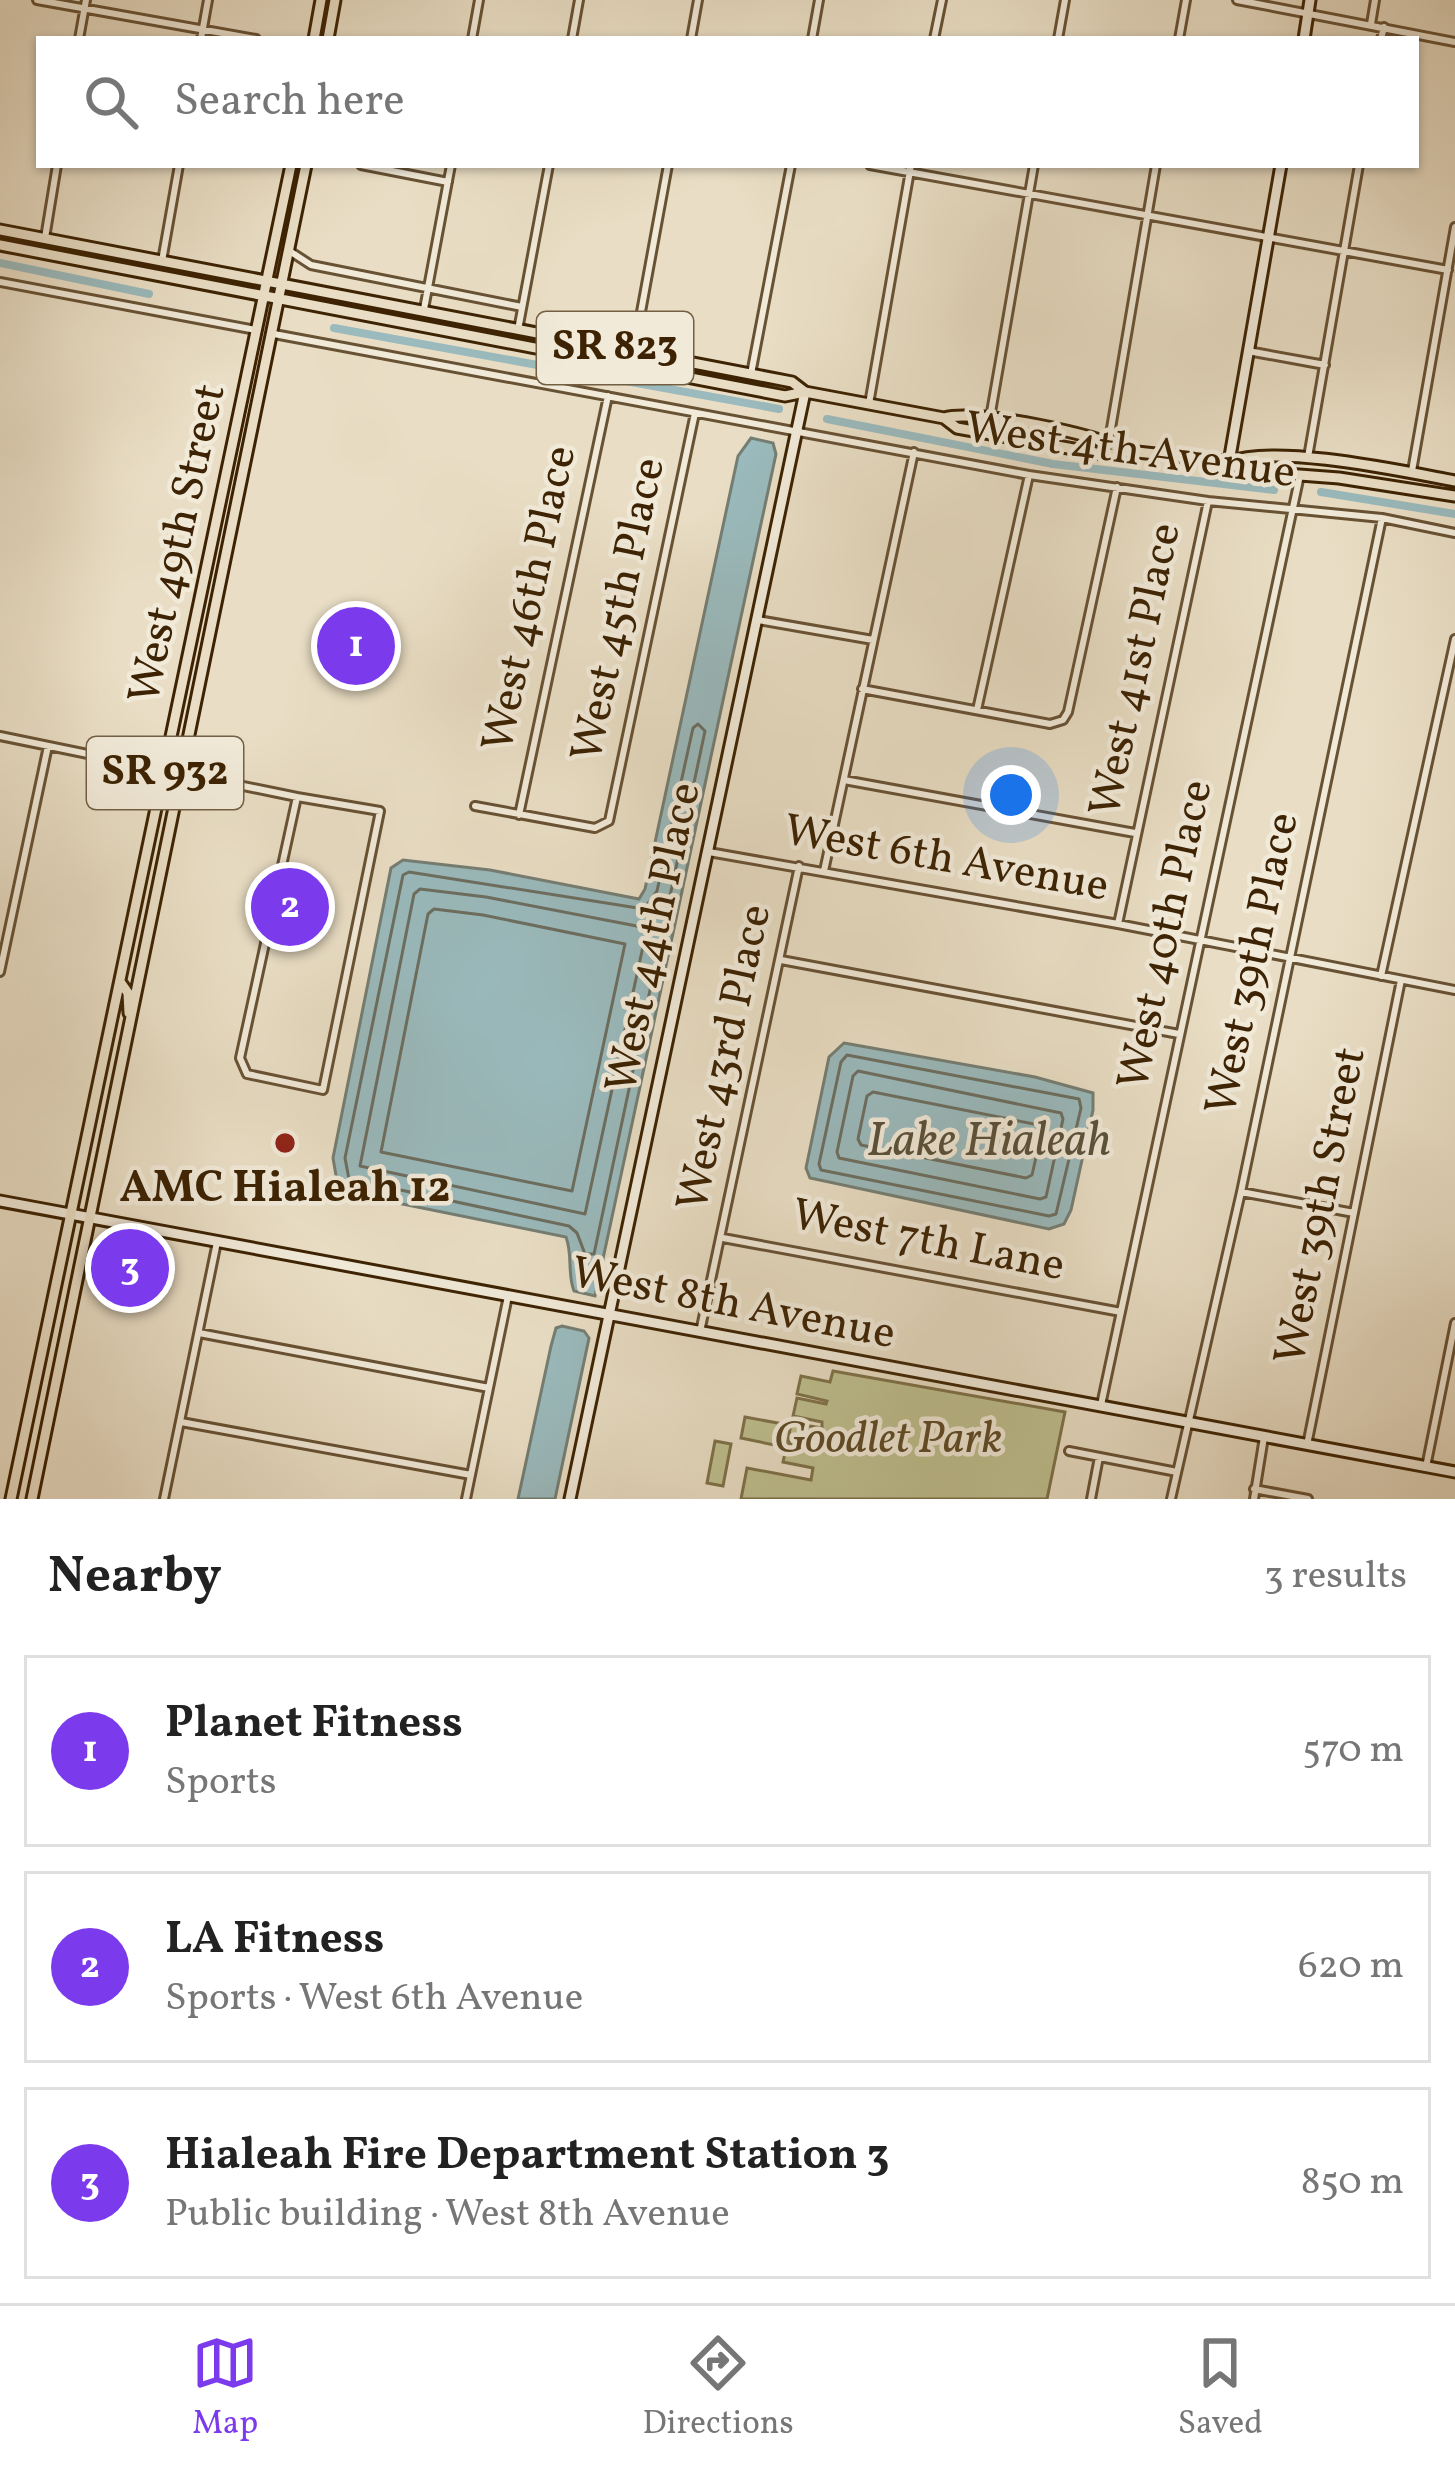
<!DOCTYPE html>
<html lang="en">
<head>
<meta charset="utf-8">
<style>
  body { margin:0; font-family:Vollkorn,serif; background:#f6f6f6; color:#222 }
  .you { position:absolute; left:1011px; top:795px; width:42px; height:42px; margin:-30px; border:9px solid #fff; border-radius:50%; background:#1a73e8; box-shadow:0 0 0 18px #1a73e833 }
  .badge { display:grid; place-items:center; width:78px; height:78px; border-radius:50%; background:#7c3aed; color:#fff; font-size:39px; font-weight:700 }
  .pin { position:absolute; translate:-50% -50%; border:6px solid #fff; box-shadow:0 3px 12px #0006 }
  .list { margin:0; padding:0; list-style:none }
  h2 { display:flex; justify-content:space-between; align-items:center; height:156px; margin:0; padding:0 48px; font-size:51px }
  h2 small { font-size:39px; font-weight:400; color:#767676 }
  .list li { display:grid; grid-template-columns:78px 1fr auto; gap:36px; align-items:center; box-sizing:border-box; height:192px; margin:0 24px 24px; padding:0 24px; border:3px solid #e0e0e0; border-radius:0px }
  .list b { display:block; font-size:45px; white-space:nowrap }
  .list p { margin:0; font-size:39px; white-space:nowrap; color:#767676 }
  .list em { font-size:39px; font-style:normal; color:#767676 }
  .icon { flex:none; width:66px; height:66px; fill:none; stroke:currentColor; stroke-width:2; stroke-linecap:round; stroke-linejoin:round }
  .map { position:relative; flex:none; width:1455px; height:1499px; overflow:hidden }
  .search { position:absolute; background:#fff; box-shadow:0 3px 9px #0004; left:36px; right:36px; top:36px; height:132px; display:flex; align-items:center; gap:30px; box-sizing:border-box; padding:0 42px; border-radius:0px; color:#767676; font-size:45px }
  .sheet { height:804px; background:#fff }
  nav { display:flex; justify-content:space-around; align-items:center; box-sizing:border-box; height:168px; border-top:3px solid #e0e0e0; background:#fff; font-size:33px; color:#767676 }
  nav a { display:grid; justify-items:center; gap:6px }
  nav .on { color:#7c3aed }
  .map>svg:first-child { display:block }
  .green { fill:#bebf8f; stroke:#7e7149; stroke-width:3 }
  .water { fill:#9ababd; stroke:#757e73; stroke-width:3 }
  .lines { fill:none; stroke-linecap:round; stroke-linejoin:round }
  .shore { stroke:#6c6e60; stroke-width:3 }
  .canal { stroke:#9ababd; stroke-width:8 }
  .street-casing { stroke:#685234; stroke-width:12 }
  .secondary-casing { stroke:#3d2303; stroke-width:15 }
  .primary-casing { stroke:#3d2303; stroke-width:15 }
  .street { stroke:#f1ead9; stroke-width:6 }
  .secondary { stroke:#f1ead9; stroke-width:9 }
  .primary { stroke:#e9dec5; stroke-width:9 }
  .poi-dot { fill:#8f2418; stroke:#f1ead9; stroke-width:4.5 }
  .labels { text-anchor:middle; dominant-baseline:central; stroke-width:9; stroke-linejoin:round; paint-order:stroke }
  .shield { fill:#f1ead9; stroke:#735f43; stroke-width:3 }
  .shield-label { font-size:42px; font-weight:bold; fill:#3d2303 }
  .street-label { font-size:45px; fill:#3d2303; stroke:#f1ead9 }
  .poi-label { font-size:45px; font-weight:bold; fill:#3d2303; stroke:#f1ead9 }
  .park-label { font-size:45px; font-style:italic; fill:#5d4a26; stroke:#f1ead9 }
  .water-label { font-size:48px; font-style:italic; fill:#59503b; stroke:#f1ead9 }
</style>
</head>
<body>
<div class="map">
<svg width="1455" height="1499" viewBox="0 0 1455 1499">
  <rect width="100%" height="100%" fill="#e9dec5"/>
  <filter id="stains"><feTurbulence type="fractalNoise" baseFrequency=".00167" numOctaves="4"/><feColorMatrix values="0 0 0 0 .2 0 0 0 0 .09 0 0 0 0 .02 0 0 0 .5 -.17"/></filter>
  <radialGradient id="worn" r=".72"><stop offset=".6" stop-color="#630" stop-opacity="0"/><stop offset="1" stop-color="#630" stop-opacity=".3"/></radialGradient>
  <path class="green" d="M833,1371l232,41 -18,87h-306l6,-31 64,12 2,-12 -30,-6 4,-18 30,5 -29,-8 3,-18 31,5v-6l-29,-6 4,-18 29,6 1,-3 -30,-7 4,-18 29,6z
    M745,1417l38,7 -4,22 -38,-8z
    M715,1441l16,3 -8,42 -16,-3z"/>
  <path class="water" d="M751,438l22,5 3,11 -181,842 -21,-5c-7,-18 -1,-35 -8,-54l-213,-43 -15,-7 -5,-29 58,-290 12,-8 87,10 149,29 6,-10 93,-433z
    M844,1043l191,34 58,16v17l-22,100 -7,14 -15,5 -239,-51 -4,-10 23,-111z
    M562,1326l22,5 5,7 -34,161h-37l33,-153 5,-18z"/>
  <g class="lines">
    <path class="shore" d="M698,724l7,7 -111,523h-9l-8,-21 -8,-7 -220,-47 -4,-21 58,-283 6,-3 235,37 13,-18 36,-163z
      M420,889l66,8 161,31 -62,286 -225,-48 54,-272z
      M434,909l49,6 142,29 -53,247 -191,-39 47,-238z
      M847,1055l232,44 2,9 -25,106 -7,2 -228,-46 -2,-6 22,-102z
      M858,1071l203,42 2,6 -17,78 -6,2 -201,-41 -2,-6 16,-76z
      M873,1092l166,33 3,6 -10,44 -6,3 -165,-33 -3,-6 9,-43z"/>
    <path class="canal" d="M0,263l149,31
      M334,328l445,81
      M827,419l226,45 221,26
      M1321,492l134,22"/>
    <defs>
      <path id="street" d="M37,0l219,39
        M1237,0l218,42
        M1371,24l4,-24
        M79,39l7,-39
        M201,39l7,-39
        M472,39l7,-39
        M572,39l7,-39
        M691,39l7,-39
        M812,39l7,-39
        M934,39l8,-39
        M1058,39l7,-39
        M1179,39l7,-39
        M1381,39l3,-12
        M361,165l87,17
        M870,165l578,105
        M45,238l12,-73
        M291,252l20,13 211,42
        M162,261l17,-96
        M0,282l256,48
        M424,309l27,-144
        M518,330l31,-165
        M274,334l755,141 179,26 174,17 73,15
        M634,350l34,-185
        M1248,351l77,14
        M751,374l40,-209
        M869,404l42,-239
        M990,418l44,-253
        M1109,440l47,-275
        M1308,457l51,-292
        M1412,471l43,-244
        M758,620l115,20
        M862,689l188,35 13,-4 5,-8 49,-225
        M977,710l52,-235
        M0,736l297,61 -57,261 7,16 76,16 57,-279 -83,-14
        M844,780l291,53
        M475,806l120,22 14,-7 86,-408
        M519,815l89,-419
        M709,852l409,72 337,66
        M824,871l90,-419
        M1118,924l90,-423
        M781,960l398,74
        M0,972l48,-226
        M1381,976l74,-337
        M1241,1192l113,21
        M723,1238l398,74
        M700,1332l99,-466
        M199,1333l290,55
        M1101,1405l199,-930
        M181,1422l290,53
        M1307,1445l94,-465
        M1069,1451l108,21
        M1426,1467l29,-144
        M1254,1489l54,10
        M164,1499l53,-257
        M466,1499l42,-203
        M1091,1499l8,-42
        M1171,1499l70,-307 141,-674
        M1254,1499l10,-62"/>
      <path id="secondary" d="M1304,39l6,-39
        M1229,462l52,-297
        M0,1201l1455,271
        M570,1499l235,-1107"/>
      <path id="primary" d="M314,39l7,-39
        M328,39l7,-39
        M0,230l792,152 13,10 139,26 13,10 150,27 21,-4 101,11 17,9 93,7 116,18
        M0,245l785,151 20,-4
        M944,418c31,-9 155,16 184,33
        M1229,462c48,-18 172,9 226,19
        M121,983l7,10 1,20
        M11,1499l280,-1334
        M32,1499l274,-1334"/>
    </defs>
    <use href="#street" class="street-casing"/>
    <use href="#secondary" class="secondary-casing"/>
    <use href="#primary" class="primary-casing"/>
    <use href="#street" class="street"/>
    <use href="#secondary" class="secondary"/>
    <use href="#primary" class="primary"/>
  </g>
  <circle class="poi-dot" cx="285" cy="1143" r="12"/>
  <g class="labels">
    <g class="shield">
      <rect x="537" y="312" width="156" height="72" rx="9"/>
      <rect x="87" y="737" width="156" height="72" rx="9"/>
    </g>
    <g class="shield-label">
      <text x="615" y="348">SR 823</text>
      <text x="165" y="773">SR 932</text>
    </g>
    <g class="street-label">
      <text transform="translate(1130 452) rotate(8)">West 4th Avenue</text>
      <text transform="translate(179 544) rotate(-78)">West 49th Street</text>
      <text transform="translate(531 599) rotate(-78)">West 46th Place</text>
      <text transform="translate(620 610) rotate(-78)">West 45th Place</text>
      <text transform="translate(1137 670) rotate(-78)">West 41st Place</text>
      <text transform="translate(946 860) rotate(10)">West 6th Avenue</text>
      <text transform="translate(1167 935) rotate(-78)">West 40th Place</text>
      <text transform="translate(655 938) rotate(-78)">West 44th Place</text>
      <text transform="translate(1254 964) rotate(-78)">West 39th Place</text>
      <text transform="translate(726 1058) rotate(-78)">West 43rd Place</text>
      <text transform="translate(1322 1206) rotate(-79)">West 39th Street</text>
      <text transform="translate(928 1242) rotate(11)">West 7th Lane</text>
      <text transform="translate(733 1305) rotate(11)">West 8th Avenue</text>
    </g>
    <g class="poi-label">
      <text x="285" y="1189">AMC Hialeah 12</text>
    </g>
    <g class="park-label">
      <text x="888" y="1440">Goodlet Park</text>
    </g>
    <g class="water-label">
      <text x="989" y="1142">Lake Hialeah</text>
    </g>
  </g>
  <rect width="100%" height="100%" filter="url(#stains)"/>
  <rect width="100%" height="100%" fill="url(#worn)"/>
</svg>
<div class="you"></div>
<div class="pin badge" style="left:356px;top:646px">1</div>
<div class="pin badge" style="left:290px;top:907px">2</div>
<div class="pin badge" style="left:130px;top:1268px">3</div>
<div class="search"><svg class="icon" aria-label="search" viewBox="0 0 24 24"><circle cx="10" cy="10" r="6"/><path d="M15 15l6 6"/></svg>Search here</div>
</div>
<section class="sheet">
<h2>Nearby<small>3 results</small></h2>
<ul class="list">
<li><span class="badge">1</span><div><b>Planet Fitness</b><p>Sports</p></div><em>570 m</em></li>
<li><span class="badge">2</span><div><b>LA Fitness</b><p>Sports · West 6th Avenue</p></div><em>620 m</em></li>
<li><span class="badge">3</span><div><b>Hialeah Fire Department Station 3</b><p>Public building · West 8th Avenue</p></div><em>850 m</em></li>
</ul>
</section>
<nav>
<a class="on"><svg class="icon" aria-label="map" viewBox="0 0 24 24"><path d="M3 6l6-2 6 2 6-2v14l-6 2-6-2-6 2zM9 4v14M15 6v14"/></svg>Map</a>
<a><svg class="icon" aria-label="directions" viewBox="0 0 24 24"><path d="M12 3l9 9-9 9-9-9zM9 14v-3h6M13 9l2 2-2 2"/></svg>Directions</a>
<a><svg class="icon" aria-label="saved" viewBox="0 0 24 24"><path d="M7 4h10v16l-5-4-5 4z"/></svg>Saved</a>
</nav>
</body>
</html>
